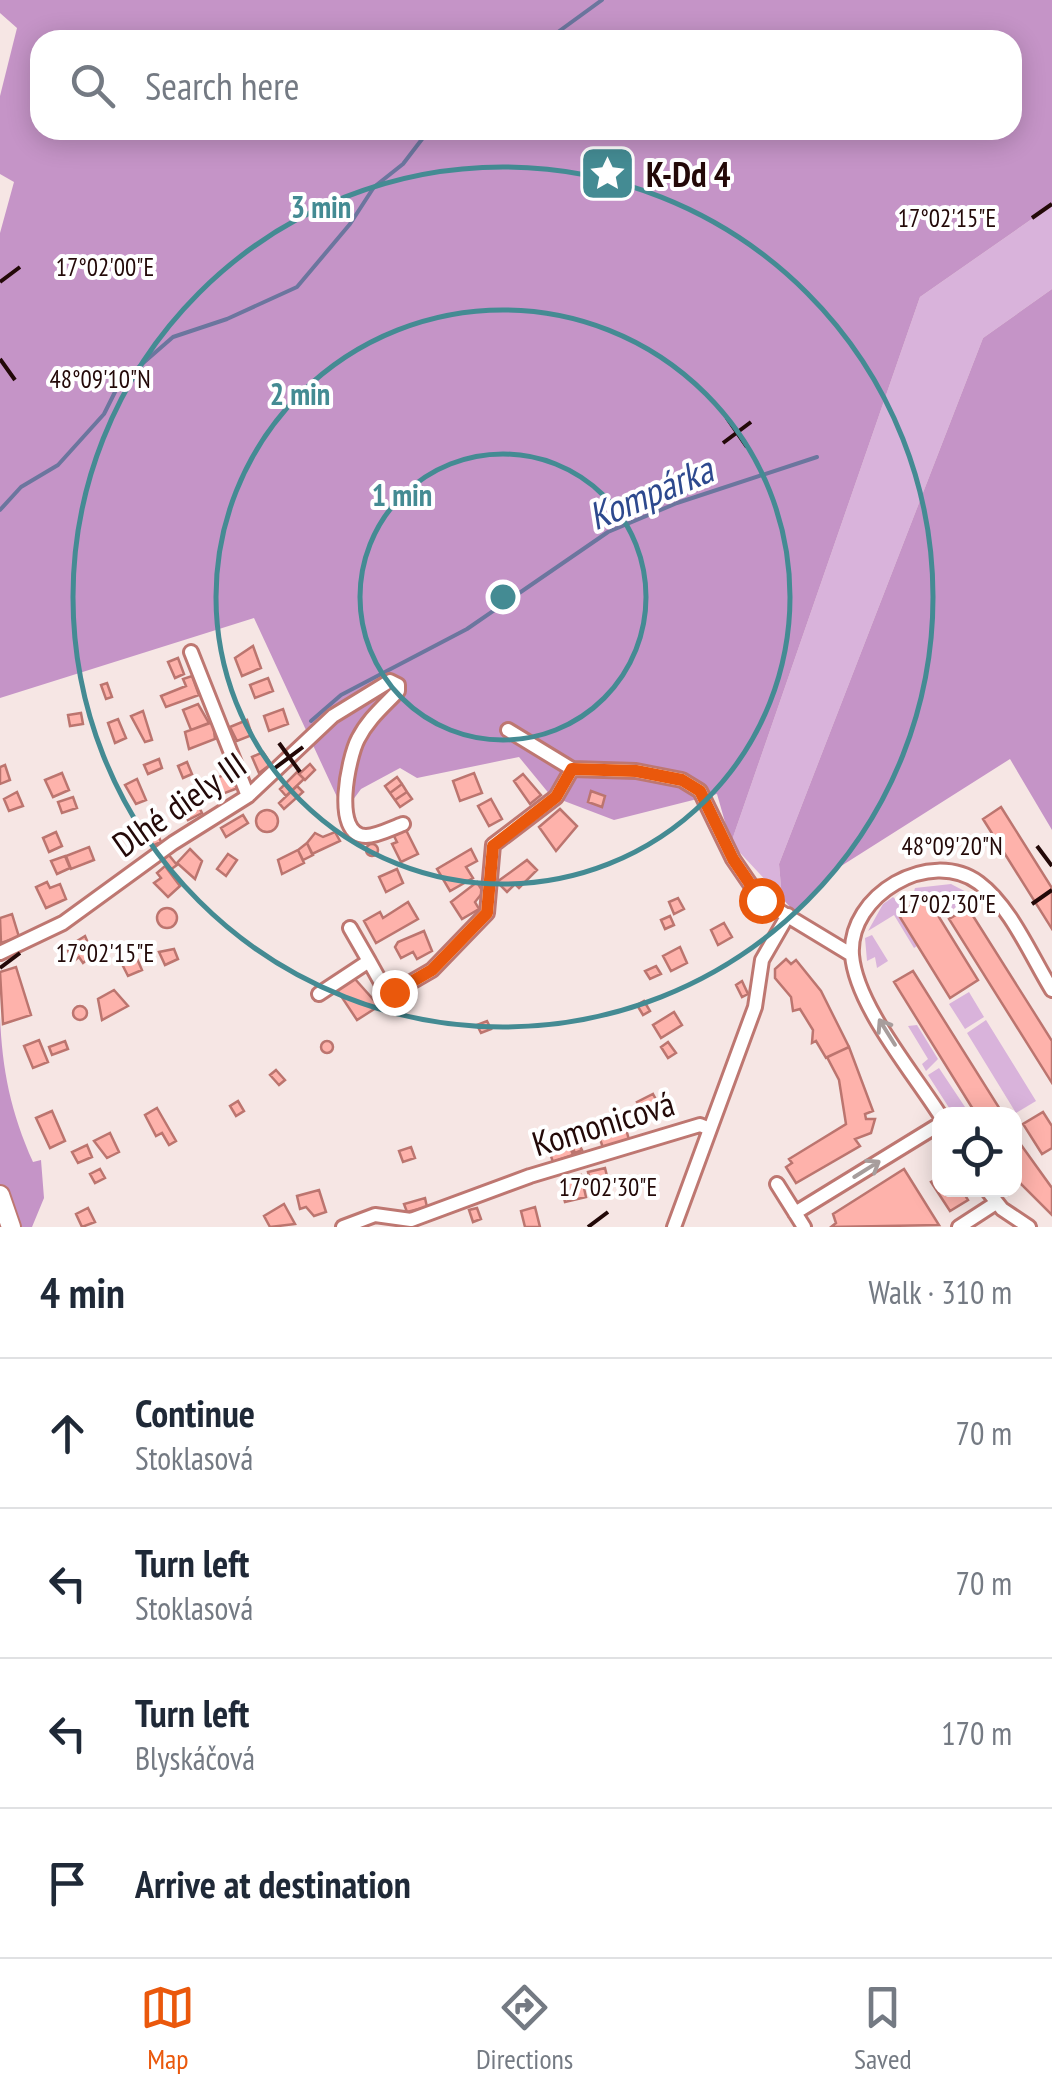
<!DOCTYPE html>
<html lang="en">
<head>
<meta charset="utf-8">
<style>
  body { margin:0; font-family:"PT Sans Narrow",sans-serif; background:#f2f2f3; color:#1f2937 }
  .controls { position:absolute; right:30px; bottom:30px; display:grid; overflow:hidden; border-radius:20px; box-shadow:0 5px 25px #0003 }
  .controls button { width:90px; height:90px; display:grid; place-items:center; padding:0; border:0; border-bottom:2px solid #e0e1e3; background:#fff; color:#1f2937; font:50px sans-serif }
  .stop { position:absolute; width:30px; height:30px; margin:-22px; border:8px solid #ea580c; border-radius:50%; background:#fff }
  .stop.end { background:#ea580c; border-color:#fff; box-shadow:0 2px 10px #0008 }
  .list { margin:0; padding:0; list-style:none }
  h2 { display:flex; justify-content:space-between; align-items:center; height:130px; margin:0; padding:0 40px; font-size:42px }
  h2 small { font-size:32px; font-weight:400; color:#747a83 }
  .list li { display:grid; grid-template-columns:65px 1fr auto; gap:30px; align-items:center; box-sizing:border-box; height:150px; padding:0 40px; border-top:2px solid #e0e1e3 }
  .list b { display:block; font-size:38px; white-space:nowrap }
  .list p { margin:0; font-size:32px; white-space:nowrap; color:#747a83 }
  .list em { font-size:32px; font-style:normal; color:#747a83 }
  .icon { flex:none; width:55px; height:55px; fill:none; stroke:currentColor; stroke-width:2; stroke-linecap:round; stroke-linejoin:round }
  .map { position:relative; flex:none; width:1052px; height:1227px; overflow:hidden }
  .search { position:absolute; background:#fff; box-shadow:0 5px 25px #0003; left:30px; right:30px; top:30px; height:110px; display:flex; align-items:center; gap:25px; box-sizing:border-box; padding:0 35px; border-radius:30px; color:#747a83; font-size:38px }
  .sheet { height:730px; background:#fff }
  nav { display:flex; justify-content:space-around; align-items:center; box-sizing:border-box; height:140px; border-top:2px solid #e0e1e3; background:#fff; font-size:28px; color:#747a83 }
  nav a { display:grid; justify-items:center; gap:5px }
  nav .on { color:#ea580c }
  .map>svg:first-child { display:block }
  .green { fill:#d9b3db }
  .forest { fill:#c594c7; fill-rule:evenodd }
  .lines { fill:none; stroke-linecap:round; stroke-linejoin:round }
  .stream { stroke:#6b769e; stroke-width:4 }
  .building { fill:#feb2ab; stroke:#bc756f; stroke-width:2.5 }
  .street-casing { stroke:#be7771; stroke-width:18 }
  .secondary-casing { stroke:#be7771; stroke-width:22 }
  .street { stroke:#fff; stroke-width:12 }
  .secondary { stroke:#fff; stroke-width:18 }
  .oneway { stroke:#a79d9c }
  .route { stroke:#ea580c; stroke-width:12 }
  .ticks { fill:none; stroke:#230908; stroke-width:4 }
  .ring { fill:none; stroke:#448b93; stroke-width:5 }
  .labels { text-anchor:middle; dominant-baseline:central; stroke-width:8; stroke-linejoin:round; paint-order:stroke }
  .poi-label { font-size:35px; font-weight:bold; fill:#230908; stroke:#fff; text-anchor:start }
  .street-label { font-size:35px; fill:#230908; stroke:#fff }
  .water-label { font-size:38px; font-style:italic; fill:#2d498e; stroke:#fff }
  .ticks-label { font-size:25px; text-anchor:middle; fill:#230908; stroke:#fff; stroke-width:8; stroke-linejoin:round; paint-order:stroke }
  .centre { fill:#448b93; stroke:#fff; stroke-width:5 }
  .ring-label { font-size:30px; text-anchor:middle; font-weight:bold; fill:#448b93; stroke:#fff; stroke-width:8; stroke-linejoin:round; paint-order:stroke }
</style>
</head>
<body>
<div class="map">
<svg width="1052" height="1227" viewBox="0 0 1052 1227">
  <rect width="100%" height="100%" fill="#f6e6e4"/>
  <path class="green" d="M1052,205v84l-69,49 -204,526 3,34 -51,-55 189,-546z
    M951,884l23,12 -35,22 -26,-23 2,-7z
    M893,897l12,12 -7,6 19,31 -3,2 -20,-33 -26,16 15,-27z
    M872,935l16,26 -11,7 -2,-11 -8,4 -2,-23z
    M969,992l15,25 -19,12 -16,-25z
    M986,1020l50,81 -20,12 -49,-80z
    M917,1025l21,34 -12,12 -4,-7 6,-5 -20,-33z
    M939,1068l26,39 -12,7 -25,-39z"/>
  <path class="forest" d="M0,0h1052v205l-132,92 -189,546 -14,-49 -103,26 -63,-24 -32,-39 -102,21 -17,-10 -39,21 -17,23 -90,-194 -254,80v-465l14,-51 -14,-8v-78l17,-68 -17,-15zM40,40h972v90h-972z
    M1052,289v541l-42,-71 -172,109 -42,46 -14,-16 -3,-34 204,-526z
    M0,1016c2,54 11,97 33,146l8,-2 3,38 -12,29h-32z"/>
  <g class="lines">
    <path class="stream" d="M547,40l55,-40
      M0,510l21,-23 37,-22 46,-51 15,-30 54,-47 54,-18 70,-32 53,-63 24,-37 29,-23 26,-34
      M311,721l30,-26 126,-66 141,-97 69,-29 140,-46"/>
  </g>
  <path class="building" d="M253,646l8,22 -19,8 -7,-18z
    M178,658l6,16 -9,4 -7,-16z
    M192,676l7,19 -33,12 -5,-11 25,-10 -3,-7z
    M268,678l5,13 -18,7 -5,-13z
    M107,683l5,14 -6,2 -5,-14z
    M198,704l11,19 -18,7 -8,-20z
    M283,709l5,15 -19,7 -5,-15z
    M143,711l9,29 -7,2 -14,-26z
    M81,713l2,11 -13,2 -2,-11z
    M118,719l8,19 -11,5 -7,-20z
    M247,720l5,15 -15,6 -7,-14z
    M213,722l2,17 -26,10 -4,-17z
    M263,752l8,12 -12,9 -7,-16z
    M159,759l3,9 -14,6 -4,-9z
    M187,762l5,12 -9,4 -5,-12z
    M310,764l5,6 -10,10 -6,-6z
    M5,765l5,15 -10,4v-17z
    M232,772l6,16 -21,8 -6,-16z
    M297,772l7,7 -18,17 -6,-7z
    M62,773l7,17 -16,7 -8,-17z
    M474,773l8,20 -22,8 -7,-20z
    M523,774l18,21 -11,9 -16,-23z
    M397,777l5,7 -12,9 -5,-7z
    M137,779l9,21 -10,4 -11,-19z
    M402,784l5,8 -12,8 -5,-7z
    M297,786l6,6 -19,17 -5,-6z
    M591,791l14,5 -3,11 -14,-5z
    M17,792l6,14 -14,5 -5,-12z
    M407,792l5,7 -12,8 -5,-7z
    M193,795l9,18 -14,7 -9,-17z
    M73,797l4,11 -15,5 -4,-11z
    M491,799l11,20 -13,7 -11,-20z
    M1001,807l51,81v41l-69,-110z
    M560,809l17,17 -21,25 -17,-24z
    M256 821a11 11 0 1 1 22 0a11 11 0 1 1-22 0Z
    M243,815l5,8 -22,14 -5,-9z
    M153,822l8,20 -9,4 -9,-20z
    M406,830l12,24 -17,8 -9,-18 5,-2 -3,-6z
    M56,832l6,14 -13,6 -6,-14z
    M335,832l5,9 -28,13 -5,-11 8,-10 8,4z
    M307,843l6,12 -10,5 -5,-10z
    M366 850a6 6 0 1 1 12 0a6 6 0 1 1-12 0Z
    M89,847l5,13 -23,9 -5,-13z
    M190,849l12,12 -7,18 -18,-16z
    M471,849l6,12 -11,6 7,11 -23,13 -13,-22z
    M298,850l6,13 -22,11 -4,-14z
    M168,854l9,11 -7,5 -8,-11z
    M228,854l9,6 -11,16 -9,-7z
    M65,856l5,12 -13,6 -6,-13z
    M527,860l10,10 -18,18 -4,-4 -8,8 -10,-10z
    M165,866l15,20 -12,11 -14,-14 7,-5 -4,-5z
    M397,869l6,14 -17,9 -7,-15z
    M47,882l3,6 10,-4 6,15 -20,9 -10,-21z
    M477,882l6,10 -8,10 4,7 -17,10 -11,-17z
    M926,896l52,84 -28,18 -52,-84z
    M678,898l6,11 -10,5 -5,-12z
    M408,902l10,17 -42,24 -12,-22 16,-9 3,6z
    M968,908l84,133v42l-103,-164z
    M157 918a10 10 0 1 1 20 0a10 10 0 1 1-20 0Z
    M12,914l7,23 -18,6 -1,-25z
    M670,916l4,9 -9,4 -4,-9z
    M724,923l8,14 -14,8 -7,-15z
    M424,931l8,20 -15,8 -4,-7 -12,6 -6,-11 3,-5z
    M85,936l8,19 -10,8 -4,-6 -5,4 -8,-13z
    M131,945l11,25 -14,6 -12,-24z
    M680,947l7,16 -16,8 -8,-15z
    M174,949l4,10 -13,6 -6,-13z
    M786,959l5,5 5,-4 25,31 28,56 -23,11 -10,-17 -4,2 1,-13 -13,-21 -7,2 -2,-14 -16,-19v-9z
    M656,966l5,8 -11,5 -5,-8z
    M16,967l15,48 -28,9 -3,-52z
    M913,971l90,143h-26l-6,-8 -77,-124z
    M355,979l24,27 -22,14 -20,-30z
    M742,981l6,13 -6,3 -6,-12z
    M114,990l14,16 -26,14 -4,-21z
    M644,1001l6,10 -7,4 -6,-10z
    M73 1013a7 7 0 1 1 14 0a7 7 0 1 1-14 0Z
    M674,1012l8,13 -21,13 -8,-13z
    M487,1021l4,8 -10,4 -4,-8z
    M39,1040l9,22 -15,6 -9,-22z
    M321 1047a6 6 0 1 1 12 0a6 6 0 1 1-12 0Z
    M65,1041l3,8 -16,6 -3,-8z
    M668,1042l8,11 -8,5 -7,-11z
    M849,1047l24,64 -8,3 1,5h9l-4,14 -16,6 5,7 -64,37 -10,-16 6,-4 -3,-4 57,-35 -7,-44 -12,-23z
    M276,1070l9,10 -6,5 -9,-10z
    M653,1094l6,11 -16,8 -6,-11z
    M238,1101l6,10 -8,5 -6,-10z
    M157,1108l19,33 -7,4 -7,-12 -6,3 -11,-21z
    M52,1111l13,30 -15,7 -14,-30z
    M1043,1112l9,14v22l-10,6 -19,-30z
    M625,1125l4,15 -26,8 -5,-15z
    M110,1133l9,19 -12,6 -13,-17z
    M574,1134l8,16 -7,3 -7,-16z
    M566,1135l7,20 -20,7 -7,-20z
    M1014,1135l38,53v27l-38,-38z
    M87,1145l5,12 -14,6 -6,-11z
    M411,1147l4,11 -12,4 -4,-11z
    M605,1168l6,24 -17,4 -6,-24z
    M100,1169l5,9 -10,5 -5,-9z
    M904,1169l35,56 -108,2 5,-4 -3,-9z
    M581,1175l5,22 -21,5 -2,-8 7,-1 -3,-14z
    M940,1177v13h22l6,10 -18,11 -19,-29z
    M319,1190l7,22 -12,4 -8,-9 -6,2 -3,-13z
    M425,1198l2,9 -20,5 -3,-8z
    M284,1204l11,20 -25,3 -6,-11z
    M535,1207l5,20h-15l-4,-16z
    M88,1208l7,14 -13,5 -6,-13z
    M477,1208l4,11 -8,3 -4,-12z"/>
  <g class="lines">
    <defs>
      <path id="street" d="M191,652l57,144
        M508,730l64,39 64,2 46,9 18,11 33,68 28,41 91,55
        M350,928l19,33
        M0,953l63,-30 110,-80 75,-47 85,-80 57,-35 8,4v6c-14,15 -30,28 -40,48 -9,17 -27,97 8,97 11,0 26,-8 37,-12
        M319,994l50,-33 15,27 10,4 38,-22 55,-57 6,-68 63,-48 16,-28
        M940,1115c-28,-44 -84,-110 -88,-160 -4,-60 78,-108 127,-72 32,24 52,73 73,107
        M777,1184l27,43
        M987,1190l15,19 27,18
        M795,1213l145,-89
        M343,1227l32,-12 36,5 119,-44 170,-51 10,4
        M674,1227l81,-220 7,-47 26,-45
        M959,1227l37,-24"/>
      <path id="secondary" d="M0,1195l11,32"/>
    </defs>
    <use href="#street" class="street-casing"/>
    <use href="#secondary" class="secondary-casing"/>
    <use href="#street" class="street"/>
    <use href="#secondary" class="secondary"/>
  </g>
  <defs><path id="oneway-shaft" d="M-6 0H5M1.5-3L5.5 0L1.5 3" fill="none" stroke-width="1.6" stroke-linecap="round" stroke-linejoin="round" transform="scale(2.5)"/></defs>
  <g class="oneway">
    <use href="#oneway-shaft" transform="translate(887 1032) rotate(-122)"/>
    <use href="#oneway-shaft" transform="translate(867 1169) rotate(-32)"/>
  </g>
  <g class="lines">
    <path class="route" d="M394,992l38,-22 55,-57 6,-67 63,-49 16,-28 64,2 46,9 18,11 33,68 28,41"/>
  </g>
  <path class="ticks" d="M1032,218l20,-14M0,282l20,-15M0,359l15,21M727,418l20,29M723,443l28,-21M279,743l21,29M275,768l28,-21M1037,846l15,20M1032,904l20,-14M0,968l20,-15M588,1227l20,-15"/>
  <g class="ring">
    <circle cx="503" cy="597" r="143"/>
    <circle cx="503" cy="597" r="287"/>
    <circle cx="503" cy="597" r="430"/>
  </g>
  <defs>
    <symbol id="sight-square" viewBox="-11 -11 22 22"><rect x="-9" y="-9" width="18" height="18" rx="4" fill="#448b93" stroke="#fff"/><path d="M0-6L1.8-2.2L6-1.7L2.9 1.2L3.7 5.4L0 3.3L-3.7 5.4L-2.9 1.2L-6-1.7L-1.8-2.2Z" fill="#fff"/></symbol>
  </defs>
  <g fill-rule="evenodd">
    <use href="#sight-square" x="576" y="142" width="63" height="63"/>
  </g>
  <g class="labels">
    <g class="poi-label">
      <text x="646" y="174">K-Dd 4</text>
    </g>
    <g class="street-label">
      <text transform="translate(179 804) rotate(-35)">Dlhé diely III</text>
      <text transform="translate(603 1123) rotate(-17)">Komonicová</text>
    </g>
    <g class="water-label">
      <text transform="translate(650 492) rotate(-23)">Kompárka</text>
    </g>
  </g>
  <g class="ticks-label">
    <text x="947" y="227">17°02'15"E</text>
    <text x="105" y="276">17°02'00"E</text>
    <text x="100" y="388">48°09'10"N</text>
    <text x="952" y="855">48°09'20"N</text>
    <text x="947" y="913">17°02'30"E</text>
    <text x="105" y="962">17°02'15"E</text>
    <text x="608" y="1196">17°02'30"E</text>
  </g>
  <circle cx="503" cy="597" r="15" class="centre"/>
  <g class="ring-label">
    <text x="321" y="218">3 min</text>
    <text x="300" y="405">2 min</text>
    <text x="402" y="506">1 min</text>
  </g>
</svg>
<div class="controls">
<button><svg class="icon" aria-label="locate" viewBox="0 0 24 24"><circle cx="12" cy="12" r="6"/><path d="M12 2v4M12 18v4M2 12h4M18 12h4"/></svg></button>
</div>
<div class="stop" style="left:761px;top:900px"></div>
<div class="stop end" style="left:394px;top:992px"></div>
<div class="search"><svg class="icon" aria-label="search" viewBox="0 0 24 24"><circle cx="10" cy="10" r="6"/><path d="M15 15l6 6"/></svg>Search here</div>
</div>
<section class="sheet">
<h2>4 min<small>Walk · 310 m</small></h2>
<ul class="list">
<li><svg class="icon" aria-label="ahead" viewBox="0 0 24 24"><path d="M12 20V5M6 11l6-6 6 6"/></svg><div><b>Continue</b><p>Stoklasová</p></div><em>70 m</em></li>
<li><svg class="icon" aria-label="left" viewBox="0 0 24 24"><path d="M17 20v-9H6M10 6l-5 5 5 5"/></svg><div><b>Turn left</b><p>Stoklasová</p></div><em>70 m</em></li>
<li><svg class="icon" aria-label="left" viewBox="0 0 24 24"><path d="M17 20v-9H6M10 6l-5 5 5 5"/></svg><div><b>Turn left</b><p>Blyskáčová</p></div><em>170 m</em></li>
<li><svg class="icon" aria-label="arrive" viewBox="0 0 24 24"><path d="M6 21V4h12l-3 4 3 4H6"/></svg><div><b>Arrive at destination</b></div></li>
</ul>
</section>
<nav>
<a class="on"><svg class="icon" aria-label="map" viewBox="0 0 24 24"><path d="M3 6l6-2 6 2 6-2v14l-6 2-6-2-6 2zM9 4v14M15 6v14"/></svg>Map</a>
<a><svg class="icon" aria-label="directions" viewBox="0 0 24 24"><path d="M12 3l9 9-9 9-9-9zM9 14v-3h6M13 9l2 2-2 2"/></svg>Directions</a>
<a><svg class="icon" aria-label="saved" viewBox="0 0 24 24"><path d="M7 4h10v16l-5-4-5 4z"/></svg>Saved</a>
</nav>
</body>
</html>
